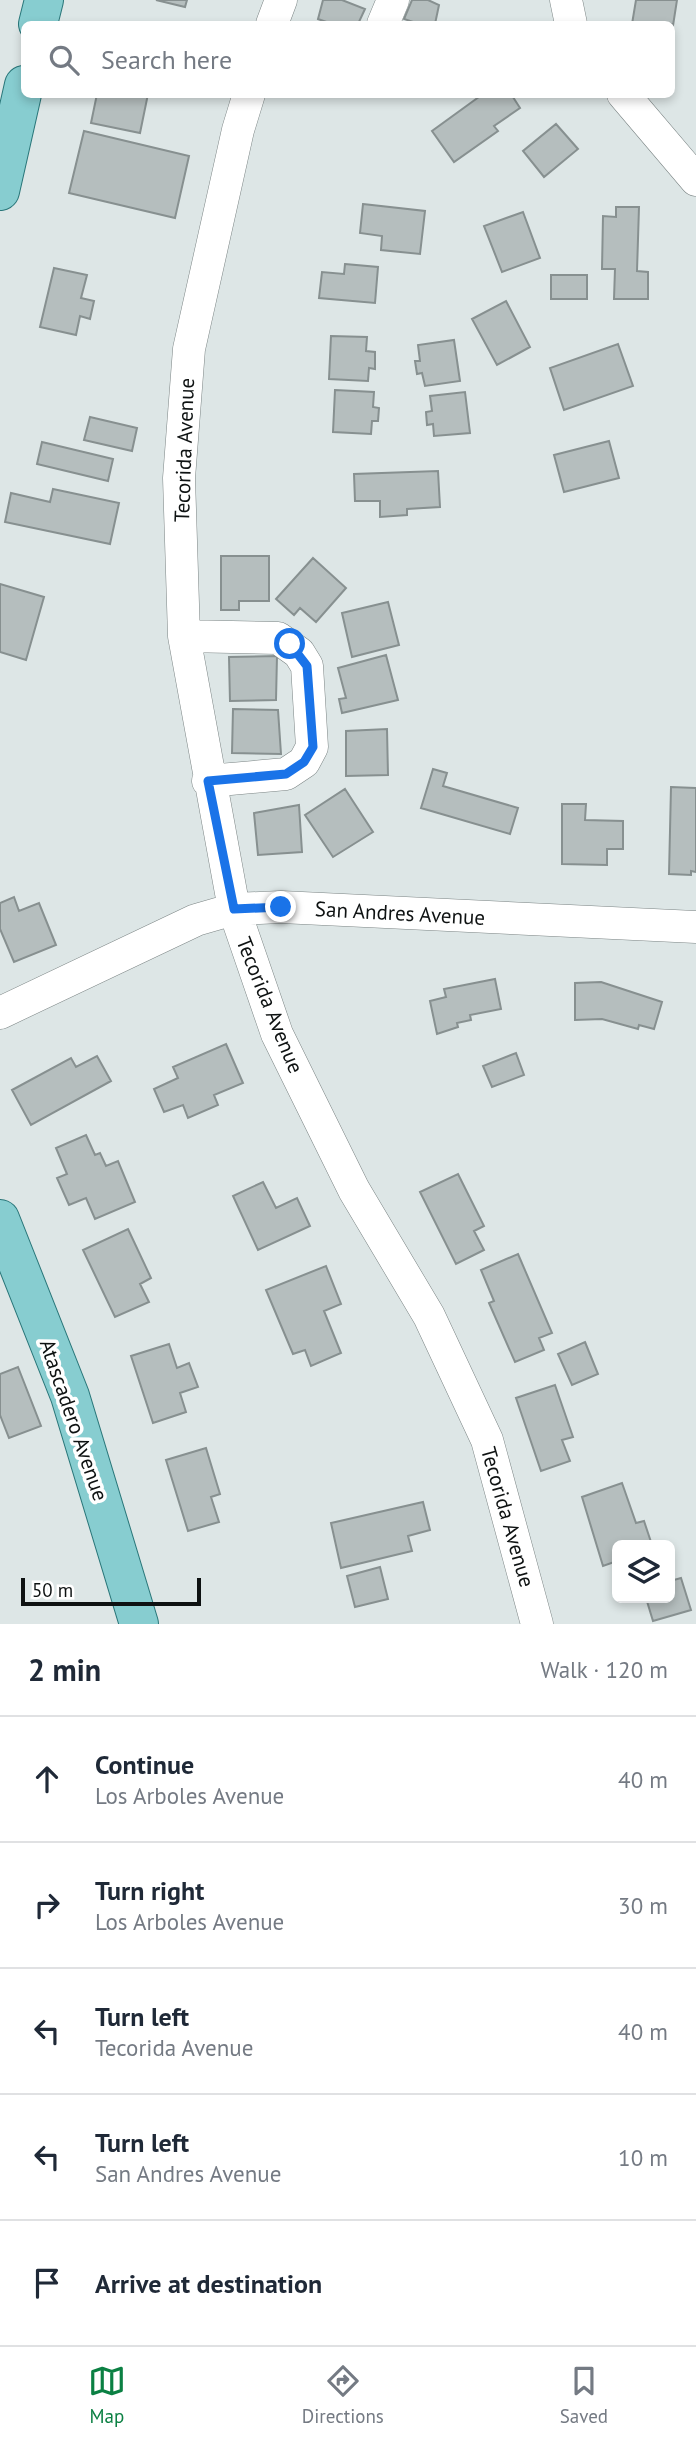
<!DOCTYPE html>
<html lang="en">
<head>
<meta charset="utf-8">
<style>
  body { margin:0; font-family:"PT Sans",sans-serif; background:#f2f2f3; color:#1f2937 }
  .controls { position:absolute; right:21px; bottom:21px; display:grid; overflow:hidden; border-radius:10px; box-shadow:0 4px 10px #0003 }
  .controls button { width:63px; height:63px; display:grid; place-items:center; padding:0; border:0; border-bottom:2px solid #e0e1e3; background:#fff; color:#1f2937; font:35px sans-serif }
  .scale { position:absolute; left:21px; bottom:18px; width:180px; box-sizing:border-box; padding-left:7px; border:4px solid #0e1212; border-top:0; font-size:19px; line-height:24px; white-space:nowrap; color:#0e1212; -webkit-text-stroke:5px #fff; paint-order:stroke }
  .stop { position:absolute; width:21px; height:21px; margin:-16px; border:5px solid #1a73e8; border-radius:50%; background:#fff }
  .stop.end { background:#1a73e8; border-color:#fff; box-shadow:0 2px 7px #0008 }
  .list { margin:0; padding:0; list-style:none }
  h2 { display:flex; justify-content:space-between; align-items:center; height:91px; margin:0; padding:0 28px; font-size:30px }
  h2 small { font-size:23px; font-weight:400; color:#747a83 }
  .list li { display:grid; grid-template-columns:46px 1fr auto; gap:21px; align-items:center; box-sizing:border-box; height:126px; padding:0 28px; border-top:2px solid #e0e1e3 }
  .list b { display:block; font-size:26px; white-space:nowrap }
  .list p { margin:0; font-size:23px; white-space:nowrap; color:#747a83 }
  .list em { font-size:23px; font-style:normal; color:#747a83 }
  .icon { flex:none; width:38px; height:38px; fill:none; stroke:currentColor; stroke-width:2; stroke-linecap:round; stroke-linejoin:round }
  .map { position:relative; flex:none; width:696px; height:1624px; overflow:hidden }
  .search { position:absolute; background:#fff; box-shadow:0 4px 10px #0003; left:21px; right:21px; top:21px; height:77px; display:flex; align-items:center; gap:18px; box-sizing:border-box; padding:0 24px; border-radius:10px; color:#747a83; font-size:26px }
  .sheet { height:721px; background:#fff }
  nav { display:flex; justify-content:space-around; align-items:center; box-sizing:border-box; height:98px; border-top:2px solid #e0e1e3; background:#fff; font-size:19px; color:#747a83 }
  nav a { display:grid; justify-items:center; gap:4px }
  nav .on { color:#0b8043 }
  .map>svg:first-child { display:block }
  .building { fill:#b5bebe; stroke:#879090; stroke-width:2 }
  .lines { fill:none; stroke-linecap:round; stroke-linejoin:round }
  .minor-casing { stroke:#7b8484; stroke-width:33 }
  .major-casing { stroke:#297679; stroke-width:40 }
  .minor { stroke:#fff; stroke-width:32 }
  .major { stroke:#87cdd0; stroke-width:38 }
  .route { stroke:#1a73e8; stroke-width:9 }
  .labels { text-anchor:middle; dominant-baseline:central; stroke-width:7; stroke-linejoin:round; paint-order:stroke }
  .street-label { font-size:21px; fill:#0e1212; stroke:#fff }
</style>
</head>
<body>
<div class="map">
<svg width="696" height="1624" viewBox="0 0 696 1624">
  <rect width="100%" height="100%" fill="#dde6e6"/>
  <path class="building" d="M156,0h31l-2,7z
    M323,0h19l23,9 -7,15h-26l-14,-5z
    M412,0h16l11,5 -4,19h-16l-15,-5z
    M636,0h41l-5,32v-8h-40z
    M97,94h51l-8,39 -49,-10z
    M483,94h28l9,14 -26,18 4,5 -44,31 -22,-31z
    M556,124l22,25 -34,28 -21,-26z
    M84,131l105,25 -14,62 -106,-25z
    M363,204l62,7 -5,43 -39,-4 1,-14 -22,-3z
    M616,207h23l-2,64 11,1v27h-34l1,-30h-13l1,-53 13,1z
    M523,212l17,46 -38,14 -18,-46z
    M345,264l33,3 -3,36 -56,-5 3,-26 22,2z
    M54,268l33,7 -6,23 13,3 -4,18 -10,-3 -4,19 -36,-8z
    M551,275h36v24h-36z
    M506,301l24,46 -33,18 -25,-46z
    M331,336l36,1 -1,14 9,1v17l-6,-1 -1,13 -39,-2z
    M454,340l6,41 -35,5 -3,-13 -5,1 -2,-13h5l-2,-16z
    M618,344l15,42 -69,24 -14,-42z
    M335,390l39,2 -1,15 6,1 -1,13h-6l-1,13 -38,-2z
    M465,392l5,41 -36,3 -1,-12 -6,1 -1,-13 6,-1 -2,-15z
    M90,417l47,11 -5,23 -48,-11z
    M609,441l10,37 -55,14 -10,-37z
    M42,442l71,17 -5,22 -71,-17z
    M438,471l2,36 -33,2v6l-27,2v-16h-25l-1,-27z
    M53,489l66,14 -9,41 -105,-22 6,-29 39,9z
    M221,556h48v45h-30v9h-18z
    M313,558l33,30 -30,34 -16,-14 -6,7 -18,-16z
    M0,584l44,13 -18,63 -26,-8z
    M388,602l11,43 -47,12 -10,-44z
    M386,655l12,45 -56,13 -3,-14 7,-1 -8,-30z
    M277,656l-1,44 -46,1 -1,-44z
    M233,709l45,1 3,44 -49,-1z
    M387,729l1,46 -42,1v-45z
    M433,769l14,4 -4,13 75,22 -8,26 -89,-26z
    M671,787l25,1v84l-5,-1v4l-22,-1z
    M345,789l28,43 -40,25 -28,-42z
    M562,804h24l-1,16 38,1v28h-16v16l-45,-1z
    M299,805l3,47 -44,3 -4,-42z
    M14,897l5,14 20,-8 17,42 -42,17 -14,-33v-26z
    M495,979l6,30 -31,6 1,5 -14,3 1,4 -21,7 -7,-33 16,-4 -2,-8z
    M601,982l61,20 -8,27 -15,-4 -1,4 -36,-10 -27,1v-37z
    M226,1044l17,39 -29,12 4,10 -30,13 -5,-13 -19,7 -10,-23 24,-11 -5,-11z
    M516,1053l8,22 -32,12 -9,-21z
    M97,1056l14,25 -80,44 -19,-35 59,-32 5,9z
    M86,1135l9,20 5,-2 6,13 12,-5 17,41 -40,17 -9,-21 -17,7 -12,-27 10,-4 -11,-26z
    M458,1174l26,52 -10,5 10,19 -28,14 -36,-72z
    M263,1182l13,26 21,-10 13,28 -52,24 -25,-54z
    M128,1229l23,49 -11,6 9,18 -34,15 -32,-67z
    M518,1254l34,79 -13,5 5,12 -29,12 -26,-59 5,-2 -13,-31z
    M326,1266l15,38 -17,7 17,42 -30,13 -6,-16 -12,4 -27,-64z
    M585,1342l13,32 -26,11 -14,-31z
    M169,1344l8,24 12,-5 9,24 -18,6 6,19 -33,11 -22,-67z
    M18,1367l23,59 -32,12 -9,-23v-41z
    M555,1385l18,52 -11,3 8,21 -29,10 -25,-73z
    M206,1448l14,46 -9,3 8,25 -31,9 -22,-71z
    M622,1483l14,40 8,-2 8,24h-35v16l-14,5 -21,-69z
    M423,1502l7,28 -22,6 4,15 -71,17 -10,-45z
    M380,1567l8,32 -33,8 -8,-31z
    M681,1578l10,32 -38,11 -7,-23h24v-17z"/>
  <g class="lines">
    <defs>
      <path id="minor" d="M566,0l5,24
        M272,24l9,-24
        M383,24l10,-24
        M249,94l-11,36 -49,219 -10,129 5,158 50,273 43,125 77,156 75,126 58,124 50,184
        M623,94l73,86
        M184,636l94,2 21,15 8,13 5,81 -8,15 -18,12 -78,7
        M0,1013l196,-93 38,-11 47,-2 415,20"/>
      <path id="major" d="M38,24l6,-24
        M0,191l24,-106
        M0,1219l70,177 69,228"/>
    </defs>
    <use href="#minor" class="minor-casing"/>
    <use href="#major" class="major-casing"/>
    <use href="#minor" class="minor"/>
    <use href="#major" class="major"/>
  </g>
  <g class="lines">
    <path class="route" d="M281,907l-47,2 -26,-128 78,-7 18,-12 9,-15 -6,-81 -17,-22"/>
  </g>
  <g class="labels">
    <g class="street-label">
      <text transform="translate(184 450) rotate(-88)">Tecorida Avenue</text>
      <text transform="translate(400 913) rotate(3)">San Andres Avenue</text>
      <text transform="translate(270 1005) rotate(68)">Tecorida Avenue</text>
      <text transform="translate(74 1420) rotate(71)">Atascadero Avenue</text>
      <text transform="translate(508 1517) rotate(74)">Tecorida Avenue</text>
    </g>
  </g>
</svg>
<div class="controls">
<button><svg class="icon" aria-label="layers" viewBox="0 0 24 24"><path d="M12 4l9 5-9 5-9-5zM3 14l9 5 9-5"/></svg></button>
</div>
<div class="scale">50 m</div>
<div class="stop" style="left:290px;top:644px"></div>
<div class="stop end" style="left:281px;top:907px"></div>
<div class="search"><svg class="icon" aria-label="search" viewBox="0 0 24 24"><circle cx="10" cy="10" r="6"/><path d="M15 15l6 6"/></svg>Search here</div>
</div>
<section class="sheet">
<h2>2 min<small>Walk · 120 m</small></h2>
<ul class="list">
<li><svg class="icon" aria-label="ahead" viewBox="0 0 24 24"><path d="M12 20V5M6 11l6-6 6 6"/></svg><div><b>Continue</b><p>Los Arboles Avenue</p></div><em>40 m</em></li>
<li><svg class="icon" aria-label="right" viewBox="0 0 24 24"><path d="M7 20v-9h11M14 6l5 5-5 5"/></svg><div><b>Turn right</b><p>Los Arboles Avenue</p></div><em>30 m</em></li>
<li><svg class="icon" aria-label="left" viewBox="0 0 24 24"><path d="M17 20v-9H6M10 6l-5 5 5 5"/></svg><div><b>Turn left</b><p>Tecorida Avenue</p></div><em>40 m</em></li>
<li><svg class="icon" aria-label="left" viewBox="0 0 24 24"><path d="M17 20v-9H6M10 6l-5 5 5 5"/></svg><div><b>Turn left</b><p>San Andres Avenue</p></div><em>10 m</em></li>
<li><svg class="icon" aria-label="arrive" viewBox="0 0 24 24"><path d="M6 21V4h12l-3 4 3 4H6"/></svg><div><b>Arrive at destination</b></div></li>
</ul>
</section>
<nav>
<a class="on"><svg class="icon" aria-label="map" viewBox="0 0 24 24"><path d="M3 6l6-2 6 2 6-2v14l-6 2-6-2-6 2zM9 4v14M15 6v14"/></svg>Map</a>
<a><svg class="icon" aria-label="directions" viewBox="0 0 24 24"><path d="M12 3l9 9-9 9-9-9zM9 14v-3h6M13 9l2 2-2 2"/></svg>Directions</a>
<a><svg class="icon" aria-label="saved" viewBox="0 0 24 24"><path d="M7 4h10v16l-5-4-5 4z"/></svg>Saved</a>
</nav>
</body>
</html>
